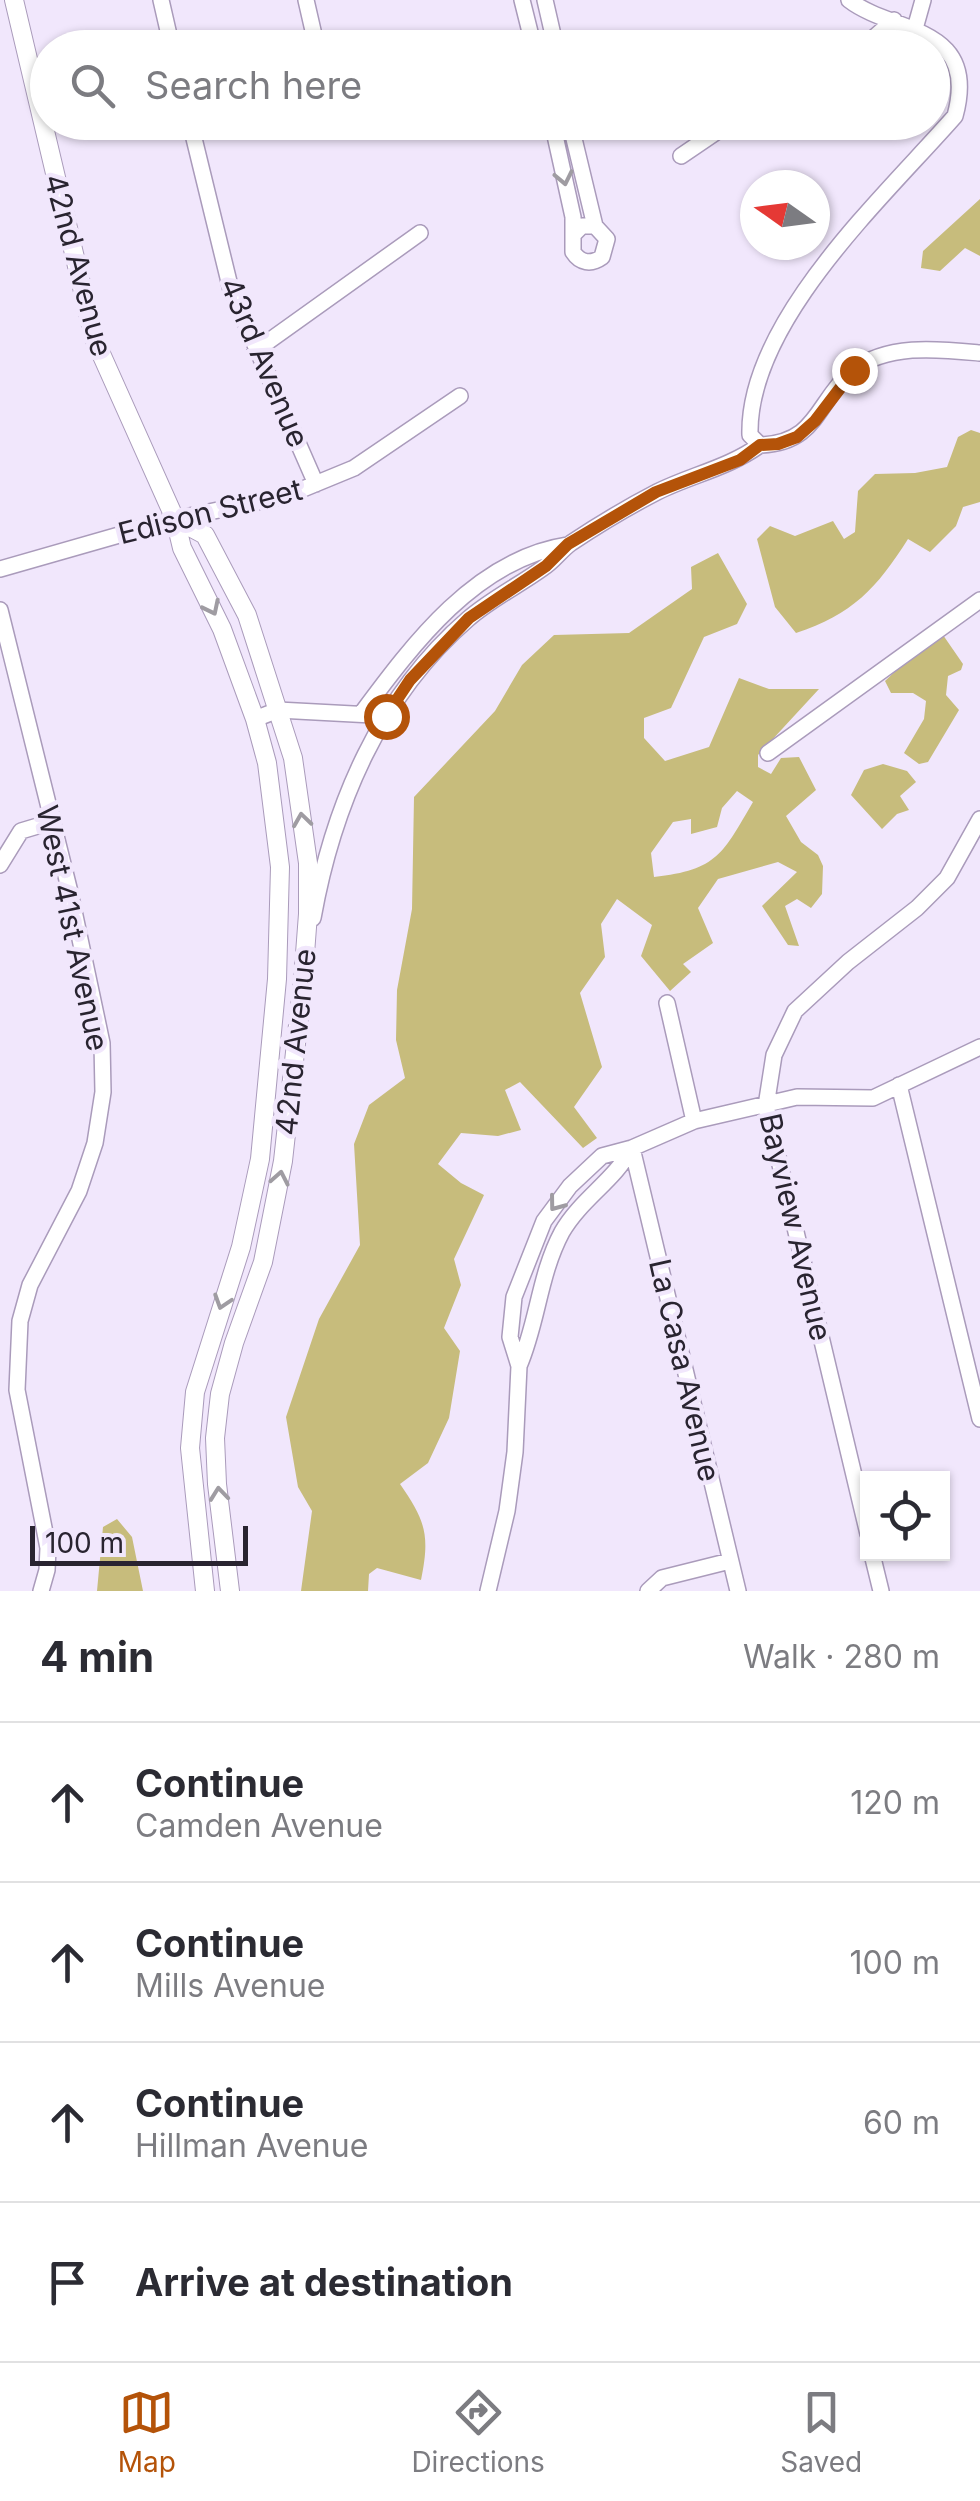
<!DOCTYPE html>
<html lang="en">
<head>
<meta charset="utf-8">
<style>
  body { margin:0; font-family:Inter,sans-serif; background:#f2f2f3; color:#2b2b33 }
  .controls { position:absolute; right:30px; bottom:30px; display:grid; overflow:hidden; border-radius:0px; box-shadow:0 2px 8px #0004 }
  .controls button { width:90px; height:90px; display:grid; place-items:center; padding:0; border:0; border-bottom:2px solid #e1e1e2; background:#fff; color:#2b2b33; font:50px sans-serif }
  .compass { position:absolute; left:740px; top:170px; width:90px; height:90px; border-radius:50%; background:#fff; box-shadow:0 2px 8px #0004; rotate:284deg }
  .scale { position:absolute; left:30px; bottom:25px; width:218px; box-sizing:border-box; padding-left:10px; border:5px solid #292430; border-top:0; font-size:28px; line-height:35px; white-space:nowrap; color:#292430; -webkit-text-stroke:8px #f1e7fc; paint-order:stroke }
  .stop { position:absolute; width:30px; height:30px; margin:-22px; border:8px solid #b45309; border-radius:50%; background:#fff }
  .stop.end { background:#b45309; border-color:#fff; box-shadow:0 2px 10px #0008 }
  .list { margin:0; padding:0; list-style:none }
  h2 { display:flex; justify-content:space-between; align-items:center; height:130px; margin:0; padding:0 40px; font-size:42px }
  h2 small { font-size:32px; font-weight:400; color:#7c7c81 }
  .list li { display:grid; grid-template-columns:65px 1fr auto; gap:30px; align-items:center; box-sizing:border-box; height:160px; padding:0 40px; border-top:2px solid #e1e1e2 }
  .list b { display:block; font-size:38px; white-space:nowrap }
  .list p { margin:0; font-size:32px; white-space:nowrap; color:#7c7c81 }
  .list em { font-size:32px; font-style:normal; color:#7c7c81 }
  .icon { flex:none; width:55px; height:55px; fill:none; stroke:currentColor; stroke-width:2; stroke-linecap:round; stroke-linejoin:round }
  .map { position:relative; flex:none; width:980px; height:1591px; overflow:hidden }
  .search { position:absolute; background:#fff; box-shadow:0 2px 8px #0004; left:30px; right:30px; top:30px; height:110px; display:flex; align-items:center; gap:25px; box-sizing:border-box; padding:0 35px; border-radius:55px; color:#7c7c81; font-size:38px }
  .sheet { height:770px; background:#fff }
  nav { display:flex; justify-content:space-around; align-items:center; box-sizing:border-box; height:140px; border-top:2px solid #e1e1e2; background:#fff; font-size:28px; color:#7c7c81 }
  nav a { display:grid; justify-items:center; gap:5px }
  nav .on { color:#b45309 }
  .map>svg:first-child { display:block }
  .green { fill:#c7bc7c; fill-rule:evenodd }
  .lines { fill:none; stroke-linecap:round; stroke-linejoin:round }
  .minor-casing { stroke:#aa9bbb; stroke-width:18 }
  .tertiary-casing { stroke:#aa9bbb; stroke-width:20 }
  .minor { stroke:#fff; stroke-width:15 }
  .tertiary { stroke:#fff; stroke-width:18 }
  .oneway { stroke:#9f9ca2 }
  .route { stroke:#b45309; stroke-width:12 }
  .labels { text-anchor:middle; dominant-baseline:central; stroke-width:9; stroke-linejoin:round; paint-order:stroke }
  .street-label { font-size:30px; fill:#292430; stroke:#f1e7fc }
</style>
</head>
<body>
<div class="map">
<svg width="980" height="1591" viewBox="0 0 980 1591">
  <rect width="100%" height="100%" fill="#f1e7fc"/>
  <path class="green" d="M980,199v57l-15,-8 -25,23 -19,-3 2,-17z
    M971,430l9,3v69l-17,5 -7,19 -26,26 -22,-13c-31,49 -56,76 -112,94l-21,-26 -18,-68 13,-13 25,10 38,-15 11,18 11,-7 3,-41 17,-17 40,-1 32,-6 11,-30z
    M718,553l29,51 -10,20 -33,13 -33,71 -27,10v20l21,23 44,-14 30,-69 30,11h50l-61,66v12l13,7 10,-16 18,-1 17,33 -30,26 15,26 17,13 5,11 -1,28 -11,14 -14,-9 -12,7 14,40 -11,-1 -26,-39 35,-34 -19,-10 -60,17 -20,29 15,35 -30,21 8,8 -21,19 -29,-35 11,-31 -35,-26 -16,25 4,33 -25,36 22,74 -28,40 23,31 -14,10 -63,-66 -15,8 16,40 -23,6 -37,-3 -23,31 23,19 23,12 -30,64 7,26 -17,43 16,23 -11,67 -21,45 -28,21c26,37 30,52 21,96l-44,-12 -8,6 -1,17h-67l11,-80 -14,-24 -12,-70 33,-98 41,-74 -6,-101 15,-39 36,-27 -9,-38 1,-50 15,-81 2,-112 81,-86 27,-46 32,-30 75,-2 63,-44 -1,-22zM737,791l16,11c-30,51 -35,68 -99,75l-3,-24 22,-31 18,-3v15l26,-7 5,-19z
    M943,635l20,29 -2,6 -13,6 -2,19 13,15 -31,52 -9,2 -15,-11 20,-34 2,-18 -13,-8h-22l-6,-12 38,-36z
    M883,764l24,7 9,11 -16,14 9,14 -12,4 -15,15 -31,-34 13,-25z
    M117,1519l15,18 11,54h-46l6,-64z"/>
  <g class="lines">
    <defs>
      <path id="minor" d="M161,0l11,48
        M306,0l11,48
        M522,0l12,48
        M545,0l11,48
        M916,25l7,-25
        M862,48l32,-28
        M190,122l41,168 85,194
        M552,122l21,95v18
        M570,122l25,104 12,13 -5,18c-11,8 -22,6 -29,-5v-17l9,-9h13
        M681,156l50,-34
        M255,351l165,-118
        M760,445l-10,-10c-3,-113 134,-238 205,-319 25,-92 -62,-82 -106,-116
        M760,445c58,-2 56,-43 92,-74 35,-28 87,-22 128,-18
        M0,569l175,-50 111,-23 68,-28 106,-72
        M0,610l70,282 32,151 1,49 -8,51 -16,48 -49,94 -10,36 -3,69 31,158 -1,22 -6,21
        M361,714c52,-70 115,-155 207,-169
        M255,719l23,-9 94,5
        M768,753l212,-153
        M0,865l21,-34 30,-9
        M313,918c20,-112 67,-223 155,-299 23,-20 50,-33 75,-51 11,-7 18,-18 28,-25 27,-18 57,-36 86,-51 34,-17 71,-24 103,-47
        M667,1003l27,118
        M899,1085l81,334
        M632,1148l106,443
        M519,1366c19,-44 20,-91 43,-134 19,-33 52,-51 70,-84
        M868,1534l-102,-428 8,-51 21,-44 53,-49 69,-54 30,-30 33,-59
        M872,1554l9,37
        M488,1591l19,-80 8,-59 4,-86 -9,-29 4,-40 30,-76 26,-35 32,-30 30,-8 62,-27 103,-24 76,1 107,-51
        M648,1591l14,-13 68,-17"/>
      <path id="tertiary" d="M14,0l80,338 81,181 7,29 40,81 33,90 12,44 13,104 -3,112 -17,180 -19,88 -46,145 -5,56 15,143
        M175,519l30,16 42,80 46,143 15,105v51l-5,66 -20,181 -20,101 -29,81 -14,51 -5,44 2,46 13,107"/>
    </defs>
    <use href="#minor" class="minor-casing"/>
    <use href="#tertiary" class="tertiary-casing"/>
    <use href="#minor" class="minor"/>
    <use href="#tertiary" class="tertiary"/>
  </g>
  <defs><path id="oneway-chevron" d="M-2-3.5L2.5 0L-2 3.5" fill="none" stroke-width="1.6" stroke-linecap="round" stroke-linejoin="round" transform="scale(2.5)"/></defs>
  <g class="oneway">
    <use href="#oneway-chevron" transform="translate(564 178) rotate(78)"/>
    <use href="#oneway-chevron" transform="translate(212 608) rotate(64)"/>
    <use href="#oneway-chevron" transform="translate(302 820) rotate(-98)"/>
    <use href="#oneway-chevron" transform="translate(280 1178) rotate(-79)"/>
    <use href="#oneway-chevron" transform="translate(556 1204) rotate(127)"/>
    <use href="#oneway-chevron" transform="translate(222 1302) rotate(108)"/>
    <use href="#oneway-chevron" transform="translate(219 1494) rotate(-96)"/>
  </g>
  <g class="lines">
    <path class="route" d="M386,716l24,-36 59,-62 77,-52 22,-22 88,-52 84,-32 20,-15 18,-1 19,-7 18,-16 39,-51"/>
  </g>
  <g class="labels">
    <g class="street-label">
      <text transform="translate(79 265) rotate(75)">42nd Avenue</text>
      <text transform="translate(265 362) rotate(67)">43rd Avenue</text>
      <text transform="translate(210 511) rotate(-14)">Edison Street</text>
      <text transform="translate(73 928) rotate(78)">West 41st Avenue</text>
      <text transform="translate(295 1042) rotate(-84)">42nd Avenue</text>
      <text transform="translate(796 1227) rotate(77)">Bayview Avenue</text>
      <text transform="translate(685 1370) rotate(77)">La Casa Avenue</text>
    </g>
  </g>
</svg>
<div class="controls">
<button><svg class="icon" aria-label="locate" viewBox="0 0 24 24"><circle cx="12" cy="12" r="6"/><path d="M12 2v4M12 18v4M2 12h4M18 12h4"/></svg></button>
</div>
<svg class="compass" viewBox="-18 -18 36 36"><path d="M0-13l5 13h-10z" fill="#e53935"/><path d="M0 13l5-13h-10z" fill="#7c7c81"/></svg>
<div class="scale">100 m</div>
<div class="stop" style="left:386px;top:716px"></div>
<div class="stop end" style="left:854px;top:370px"></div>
<div class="search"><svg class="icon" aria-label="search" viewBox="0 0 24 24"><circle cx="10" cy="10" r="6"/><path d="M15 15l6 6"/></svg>Search here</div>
</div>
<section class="sheet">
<h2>4 min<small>Walk · 280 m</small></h2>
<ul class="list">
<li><svg class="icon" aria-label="ahead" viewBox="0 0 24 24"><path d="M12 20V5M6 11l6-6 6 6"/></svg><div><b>Continue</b><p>Camden Avenue</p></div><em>120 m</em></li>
<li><svg class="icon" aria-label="ahead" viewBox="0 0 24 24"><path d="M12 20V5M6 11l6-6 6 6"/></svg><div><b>Continue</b><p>Mills Avenue</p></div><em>100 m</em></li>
<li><svg class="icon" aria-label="ahead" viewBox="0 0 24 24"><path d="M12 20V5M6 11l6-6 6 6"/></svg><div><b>Continue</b><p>Hillman Avenue</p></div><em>60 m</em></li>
<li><svg class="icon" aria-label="arrive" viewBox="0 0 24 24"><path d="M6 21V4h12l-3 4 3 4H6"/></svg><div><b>Arrive at destination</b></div></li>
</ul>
</section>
<nav>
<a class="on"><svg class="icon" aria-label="map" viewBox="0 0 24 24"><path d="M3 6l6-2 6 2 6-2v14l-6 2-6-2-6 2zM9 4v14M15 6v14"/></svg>Map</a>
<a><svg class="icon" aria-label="directions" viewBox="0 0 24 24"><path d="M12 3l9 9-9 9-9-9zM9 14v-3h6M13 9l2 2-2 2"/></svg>Directions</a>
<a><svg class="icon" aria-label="saved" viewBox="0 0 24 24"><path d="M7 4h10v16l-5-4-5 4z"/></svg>Saved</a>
</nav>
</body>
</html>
